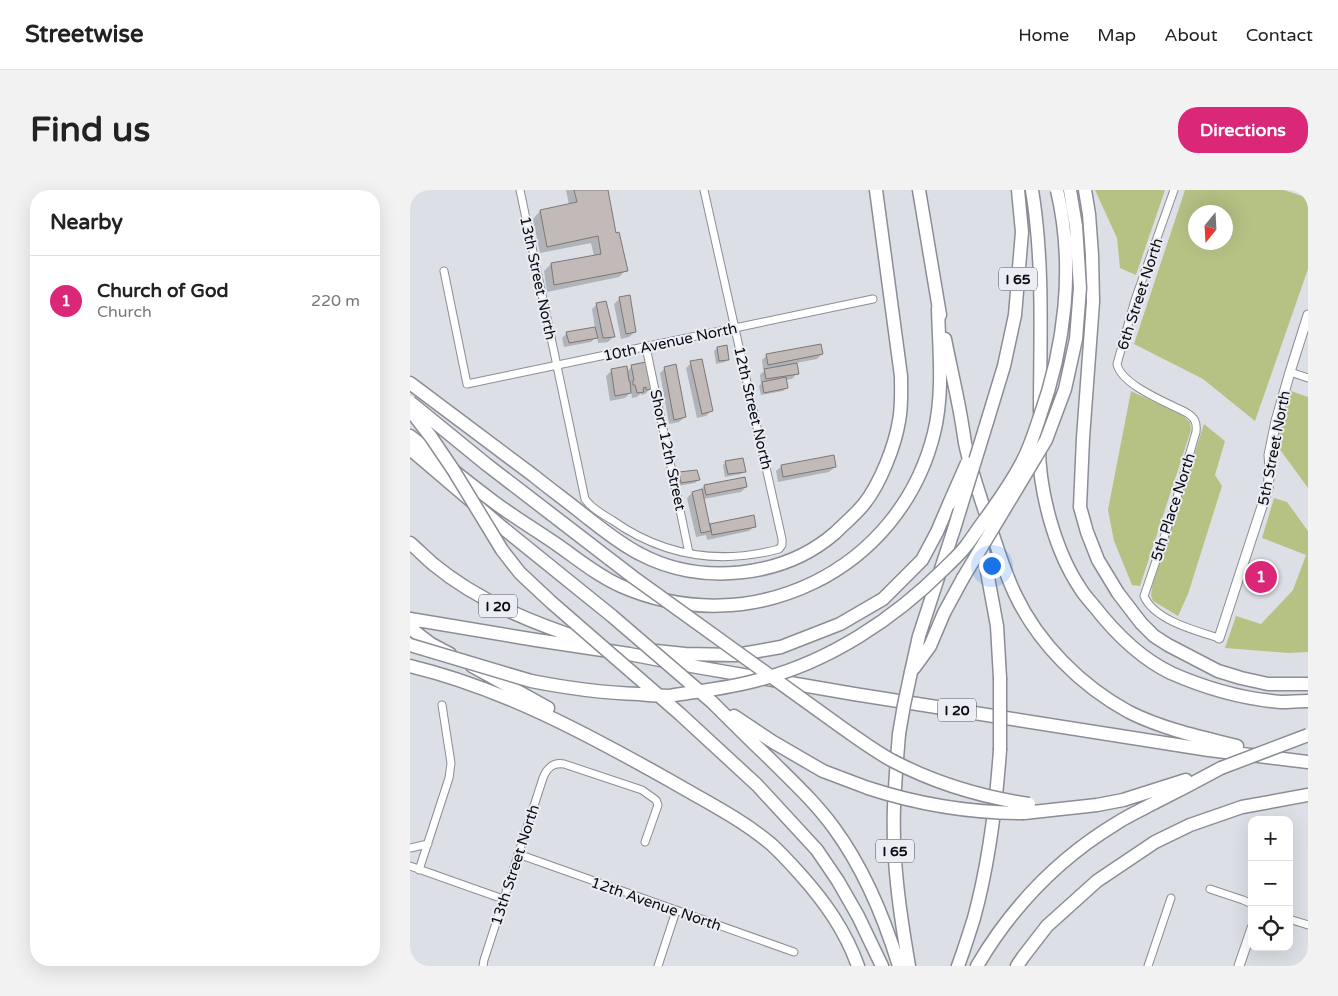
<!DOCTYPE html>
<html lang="en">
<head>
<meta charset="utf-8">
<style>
  body { margin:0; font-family:"Varela Round",sans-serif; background:#f2f2f2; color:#222 }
  .controls { position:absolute; right:15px; bottom:15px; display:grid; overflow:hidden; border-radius:10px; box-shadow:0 5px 20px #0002 }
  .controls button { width:45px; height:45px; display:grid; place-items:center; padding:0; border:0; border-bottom:1px solid #e0e0e0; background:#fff; color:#222; font:25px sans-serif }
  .compass { position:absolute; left:778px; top:15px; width:45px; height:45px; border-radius:50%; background:#fff; box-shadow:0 5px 20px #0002; rotate:198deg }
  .you { position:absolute; left:581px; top:375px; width:18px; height:18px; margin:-12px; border:4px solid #fff; border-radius:50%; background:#1a73e8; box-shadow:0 0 0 8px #1a73e833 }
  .badge { display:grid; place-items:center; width:32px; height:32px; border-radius:50%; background:#db2777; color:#fff; font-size:16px; font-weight:700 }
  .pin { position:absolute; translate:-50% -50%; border:2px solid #fff; box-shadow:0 1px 5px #0006 }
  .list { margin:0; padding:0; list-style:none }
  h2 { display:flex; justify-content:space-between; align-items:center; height:65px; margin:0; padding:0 20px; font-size:21px }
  h2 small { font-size:16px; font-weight:400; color:#767676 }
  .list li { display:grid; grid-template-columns:32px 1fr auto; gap:15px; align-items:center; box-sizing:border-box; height:90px; padding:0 20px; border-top:1px solid #e0e0e0 }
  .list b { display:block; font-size:19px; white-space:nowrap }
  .list p { margin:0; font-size:16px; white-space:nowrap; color:#767676 }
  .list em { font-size:16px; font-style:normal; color:#767676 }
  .icon { flex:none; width:28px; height:28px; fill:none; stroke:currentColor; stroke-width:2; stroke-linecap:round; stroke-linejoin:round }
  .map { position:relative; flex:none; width:898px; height:776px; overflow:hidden; border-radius:20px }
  header { display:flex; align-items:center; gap:30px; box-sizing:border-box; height:70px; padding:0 25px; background:#fff; border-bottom:1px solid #e0e0e0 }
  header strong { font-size:24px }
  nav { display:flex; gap:28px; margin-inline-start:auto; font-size:18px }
  .intro { display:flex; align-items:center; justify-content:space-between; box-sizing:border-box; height:120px; padding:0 30px }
  h1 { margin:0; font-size:35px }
  .button { padding:12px 22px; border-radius:20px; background:#db2777; color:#fff; font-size:18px; font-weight:700 }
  main { display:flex; gap:30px; padding:0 30px }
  aside { flex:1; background:#fff; border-radius:20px; box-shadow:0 5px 20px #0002 }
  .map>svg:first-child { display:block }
  .green { fill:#b5c284; fill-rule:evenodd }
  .shadow { fill:#0003 }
  .building { fill:#c2bab8; stroke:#7e7675 }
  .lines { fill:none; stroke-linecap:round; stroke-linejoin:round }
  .minor-casing { stroke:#8b8d94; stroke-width:9 }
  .tertiary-casing { stroke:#8b8d94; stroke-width:11 }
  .motorway-casing { stroke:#8b8d94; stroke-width:15 }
  .minor { stroke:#fff; stroke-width:7 }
  .tertiary { stroke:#fff; stroke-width:9 }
  .motorway { stroke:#fff; stroke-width:12 }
  .motorway-bridge-casing { stroke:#8b8d94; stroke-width:15; stroke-linecap:butt }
  .motorway-bridge { stroke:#fff; stroke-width:12 }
  .labels { text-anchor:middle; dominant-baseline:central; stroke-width:4; stroke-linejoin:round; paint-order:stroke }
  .shield { fill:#eaedf4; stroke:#4d4f53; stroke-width:1 }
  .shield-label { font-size:14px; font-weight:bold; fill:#0a0b0e }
  .street-label { font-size:15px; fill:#0a0b0e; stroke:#eaedf4 }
</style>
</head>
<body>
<header>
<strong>Streetwise</strong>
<nav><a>Home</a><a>Map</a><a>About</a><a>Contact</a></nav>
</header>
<div class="intro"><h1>Find us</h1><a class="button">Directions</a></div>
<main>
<aside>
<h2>Nearby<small></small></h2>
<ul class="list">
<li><span class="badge">1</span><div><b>Church of God</b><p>Church</p></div><em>220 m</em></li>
</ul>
</aside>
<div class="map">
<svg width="898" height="776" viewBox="0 0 898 776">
  <rect width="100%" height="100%" fill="#dce0e6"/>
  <path class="green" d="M685,0h70l-29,85 -16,-7 -3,-30z
    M775,0h99l24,8v71l-53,152 -52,-42 -69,-35zM786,22h30v30h-30z
    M721,201l52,25 7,6 1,8 -51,156 -8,-1 -18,-44 -6,-31z
    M881,201l17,6v91l-32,-44z
    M794,234l21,17 -10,34 7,11 -34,108 -10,22 -25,-15 -2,-5 1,-9z
    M864,308l13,4 21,29v121l-20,1 -63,-5 11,-32 25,8 32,-34 13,-35 -44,-17z"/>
  <path class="shadow" d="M156,0h40l9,44 11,36 -7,7 -72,15 -3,-21 7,-7 43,-8 -3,-13 -51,10 -7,-34 7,-8 29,-6z
    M210,108l15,34 -6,5 -8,2 -7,-35z
    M187,114l16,33 -5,5 -10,1 -1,-7 -6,6 -27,5 -2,-9 5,-5 28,-5 -3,-19z
    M307,158l11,11 -3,3 -9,2 -2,-13z
    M412,164l-5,5 -21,4 1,10 -5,6 -7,1 2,8 -4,3 -22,4 -2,-9 2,-2 -1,-9 6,-6h-3l-1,-9 5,-5z
    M281,173l20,48 -5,5 -9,2 -11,-50z
    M222,176l18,23 -5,5 -4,1v-2l-4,4 -5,1 -1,-6 -6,6 -15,3 -4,-25 6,-6 15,2z
    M255,178l20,49 -6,5 -10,2 -9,-51z
    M316,272l18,9 -3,3 -16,3 -2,-12z
    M372,276l53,1 -6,5 -51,10 -2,-11z
    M286,281l2,9 -3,3 -17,3 -2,-10 3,-3z
    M294,296l42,1 -5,5 -38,7 6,26 44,-8 2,9 -6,5 -42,9 -1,-5 -10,2 -9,-39 5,-5 6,-1z"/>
  <path class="building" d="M164,0h34l8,43 3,-1 9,39 -74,14 -3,-22 50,-9 -3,-18 -51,11 -7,-37 37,-8z
    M220,105l6,37 -10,2 -7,-37z
    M196,111l9,36 -12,1 -7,-35z
    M185,137l3,11 -29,5 -3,-11z
    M411,154l2,10 -55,11 -2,-11z
    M317,155l2,15 -10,1 -2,-14z
    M292,169l11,52 -11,3 -12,-53z
    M236,172l3,15h2l1,12 -6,1v-3l-3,1 1,4 -7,1 -2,-8h-2v-5h1l-3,-15z
    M387,173l2,11 -33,5 -2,-10z
    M266,174l10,53 -12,3 -10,-53z
    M217,176l2,15h1l1,12 -16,3 -4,-27z
    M376,187l2,11 -24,5 -2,-11z
    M424,265l2,12 -53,10 -2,-12z
    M333,268l3,14 -18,2 -3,-13z
    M287,280l3,10 -19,3 -2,-11z
    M335,287l2,10 -41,8 -2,-10z
    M292,299l9,42 -10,2 -9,-41z
    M344,325l2,12 -44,8 -2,-11z"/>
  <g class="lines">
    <defs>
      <path id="minor" d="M110,0l65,309c6,9 17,15 27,21 51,36 107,45 167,29l3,-4v-6l-78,-349
        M764,0l-39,110 -18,64c4,21 51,39 70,49 8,5 10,9 9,19l-23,79 -29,85c10,24 52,35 75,42
        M34,81l23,113 406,-85
        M236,157l43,206
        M880,182l18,6
        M0,658l18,-4
        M108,664l276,98
        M0,676l93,33
        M9,680l30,-92 2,-15 -9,-58
        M800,699l33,11 9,4
        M879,729l19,6
        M73,776l1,-6 59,-182c4,-10 10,-16 21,-14l78,26 14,10 2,5 -13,37
        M248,776l18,-55
        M738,776l23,-68"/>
      <path id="tertiary" d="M809,448l49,-150 2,-21 -1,-12 7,-34 14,-49 18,-57
        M829,776l13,-38"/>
      <path id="motorway" d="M509,0l21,125
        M622,0c12,73 8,148 8,222
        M675,0l4,24 3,41 1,47 -10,136 -3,69 7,25 11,28 20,33 23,30 13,13 14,9 50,26 23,7 27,6h40
        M535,149c4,21 9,42 13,63 3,14 5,28 7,41 6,28 15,54 24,80 8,24 15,48 26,71 23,49 66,92 114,118 34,17 71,25 108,34
        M0,193c41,31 83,62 124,93 16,13 34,26 50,39 18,14 36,29 56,39 60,32 143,24 195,-21 10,-10 20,-18 29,-29 16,-20 31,-58 35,-83 3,-15 2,-30 2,-45l-25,-186
        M577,232l17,-56 11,-51 7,-83 -4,-42
        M0,246c27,21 53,43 80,63 22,17 46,31 69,47 20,14 39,30 62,40 130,57 279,-15 313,-153 10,-40 5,-84 4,-125
        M629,257c0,44 16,104 41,141 4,7 9,12 14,18 21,27 46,52 77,67 34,15 73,26 110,29 9,0 18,-1 27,-1
        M0,259l93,79 109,88
        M571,349l16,87 3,52
        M0,353c8,7 15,14 23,21 46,38 102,60 158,78
        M0,429l126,21 93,14 68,13 157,27 355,56 99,12
        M0,438l21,16 19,10
        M236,460l39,4 51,1 45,-8 59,-23 43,-25 39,-39 15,-28 12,-28
        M0,476c92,22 177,68 259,114 34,20 71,38 102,64 10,9 20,20 29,30 25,28 45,56 58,92
        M62,476l76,42
        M504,478l16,-22 14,-33 19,-35
        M501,482l8,-36 35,-107
        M302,512c19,19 38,38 57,56 23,23 46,44 65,70 30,41 50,89 65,138
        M270,524l77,71 60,65 21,31 20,35 24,50
        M324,526l39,26 50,29 45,17
        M489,544c-2,24 -4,49 -5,73 -2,53 6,107 15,159
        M614,623l73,-8 26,-5 63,-20
        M548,776c6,-16 11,-32 16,-48 15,-55 22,-112 26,-168
        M567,776c34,-58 82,-108 140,-143 11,-7 24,-13 37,-20 22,-11 45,-23 67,-35
        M607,776l6,-9 24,-31 50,-45 58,-39 35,-17 52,-18 66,-12"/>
    </defs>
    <use href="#minor" class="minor-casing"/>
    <use href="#tertiary" class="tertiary-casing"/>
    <use href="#motorway" class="motorway-casing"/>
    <use href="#minor" class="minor"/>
    <use href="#tertiary" class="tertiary"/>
    <use href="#motorway" class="motorway"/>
    <defs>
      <path id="motorway-bridge" d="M0,212l76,62 147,113 211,152c16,11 32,23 49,32 42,22 89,36 136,43
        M0,220l21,27 23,34 48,79 18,23 31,29 129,112
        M539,314l18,-41
        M544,339l33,-107
        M553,388l83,-138 19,-51 11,-50 4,-51 -4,-62 -6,-36
        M202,426l100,86
        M0,455l121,36c36,7 72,12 108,13 10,1 20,2 30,2 8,-1 17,-3 26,-4 21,-3 42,-6 63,-12 71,-18 136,-61 187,-112 7,-7 15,-14 21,-22 7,-9 13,-19 20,-28 13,-18 25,-35 35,-54 8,-14 13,-30 18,-45 26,-72 36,-153 18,-229
        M590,488v72
        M489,544l5,-29 7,-33
        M811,578l87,-33
        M458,598c52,17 101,25 156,25"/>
    </defs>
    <use href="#motorway-bridge" class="motorway-bridge-casing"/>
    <use href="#motorway-bridge" class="motorway-bridge"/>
  </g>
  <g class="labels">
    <g class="shield">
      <rect x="589" y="77.5" width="38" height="23" rx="4"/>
      <rect x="69" y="404.5" width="38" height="23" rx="4"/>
      <rect x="528" y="508.5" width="38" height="23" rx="4"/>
      <rect x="466" y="649.5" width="38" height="23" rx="4"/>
    </g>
    <g class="shield-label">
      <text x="608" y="89">I 65</text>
      <text x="88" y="416">I 20</text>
      <text x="547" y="520">I 20</text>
      <text x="485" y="661">I 65</text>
    </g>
    <g class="street-label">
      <text transform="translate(128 88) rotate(78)">13th Street North</text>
      <text transform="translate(730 104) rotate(-72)">6th Street North</text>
      <text transform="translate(260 152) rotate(-12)">10th Avenue North</text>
      <text transform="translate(343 218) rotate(77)">12th Street North</text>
      <text transform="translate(864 258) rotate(-79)">5th Street North</text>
      <text transform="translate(258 260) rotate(78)">Short 12th Street</text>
      <text transform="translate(763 317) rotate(-72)">5th Place North</text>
      <text transform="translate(105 675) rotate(-72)">13th Street North</text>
      <text transform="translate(246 714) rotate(19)">12th Avenue North</text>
    </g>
  </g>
</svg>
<div class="controls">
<button>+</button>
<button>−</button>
<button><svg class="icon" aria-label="locate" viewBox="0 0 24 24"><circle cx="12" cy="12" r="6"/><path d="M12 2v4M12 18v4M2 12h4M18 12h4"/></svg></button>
</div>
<svg class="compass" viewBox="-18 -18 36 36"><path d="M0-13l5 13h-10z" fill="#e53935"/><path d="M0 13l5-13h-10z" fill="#767676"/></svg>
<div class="you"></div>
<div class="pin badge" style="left:851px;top:387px">1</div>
</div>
</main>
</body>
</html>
